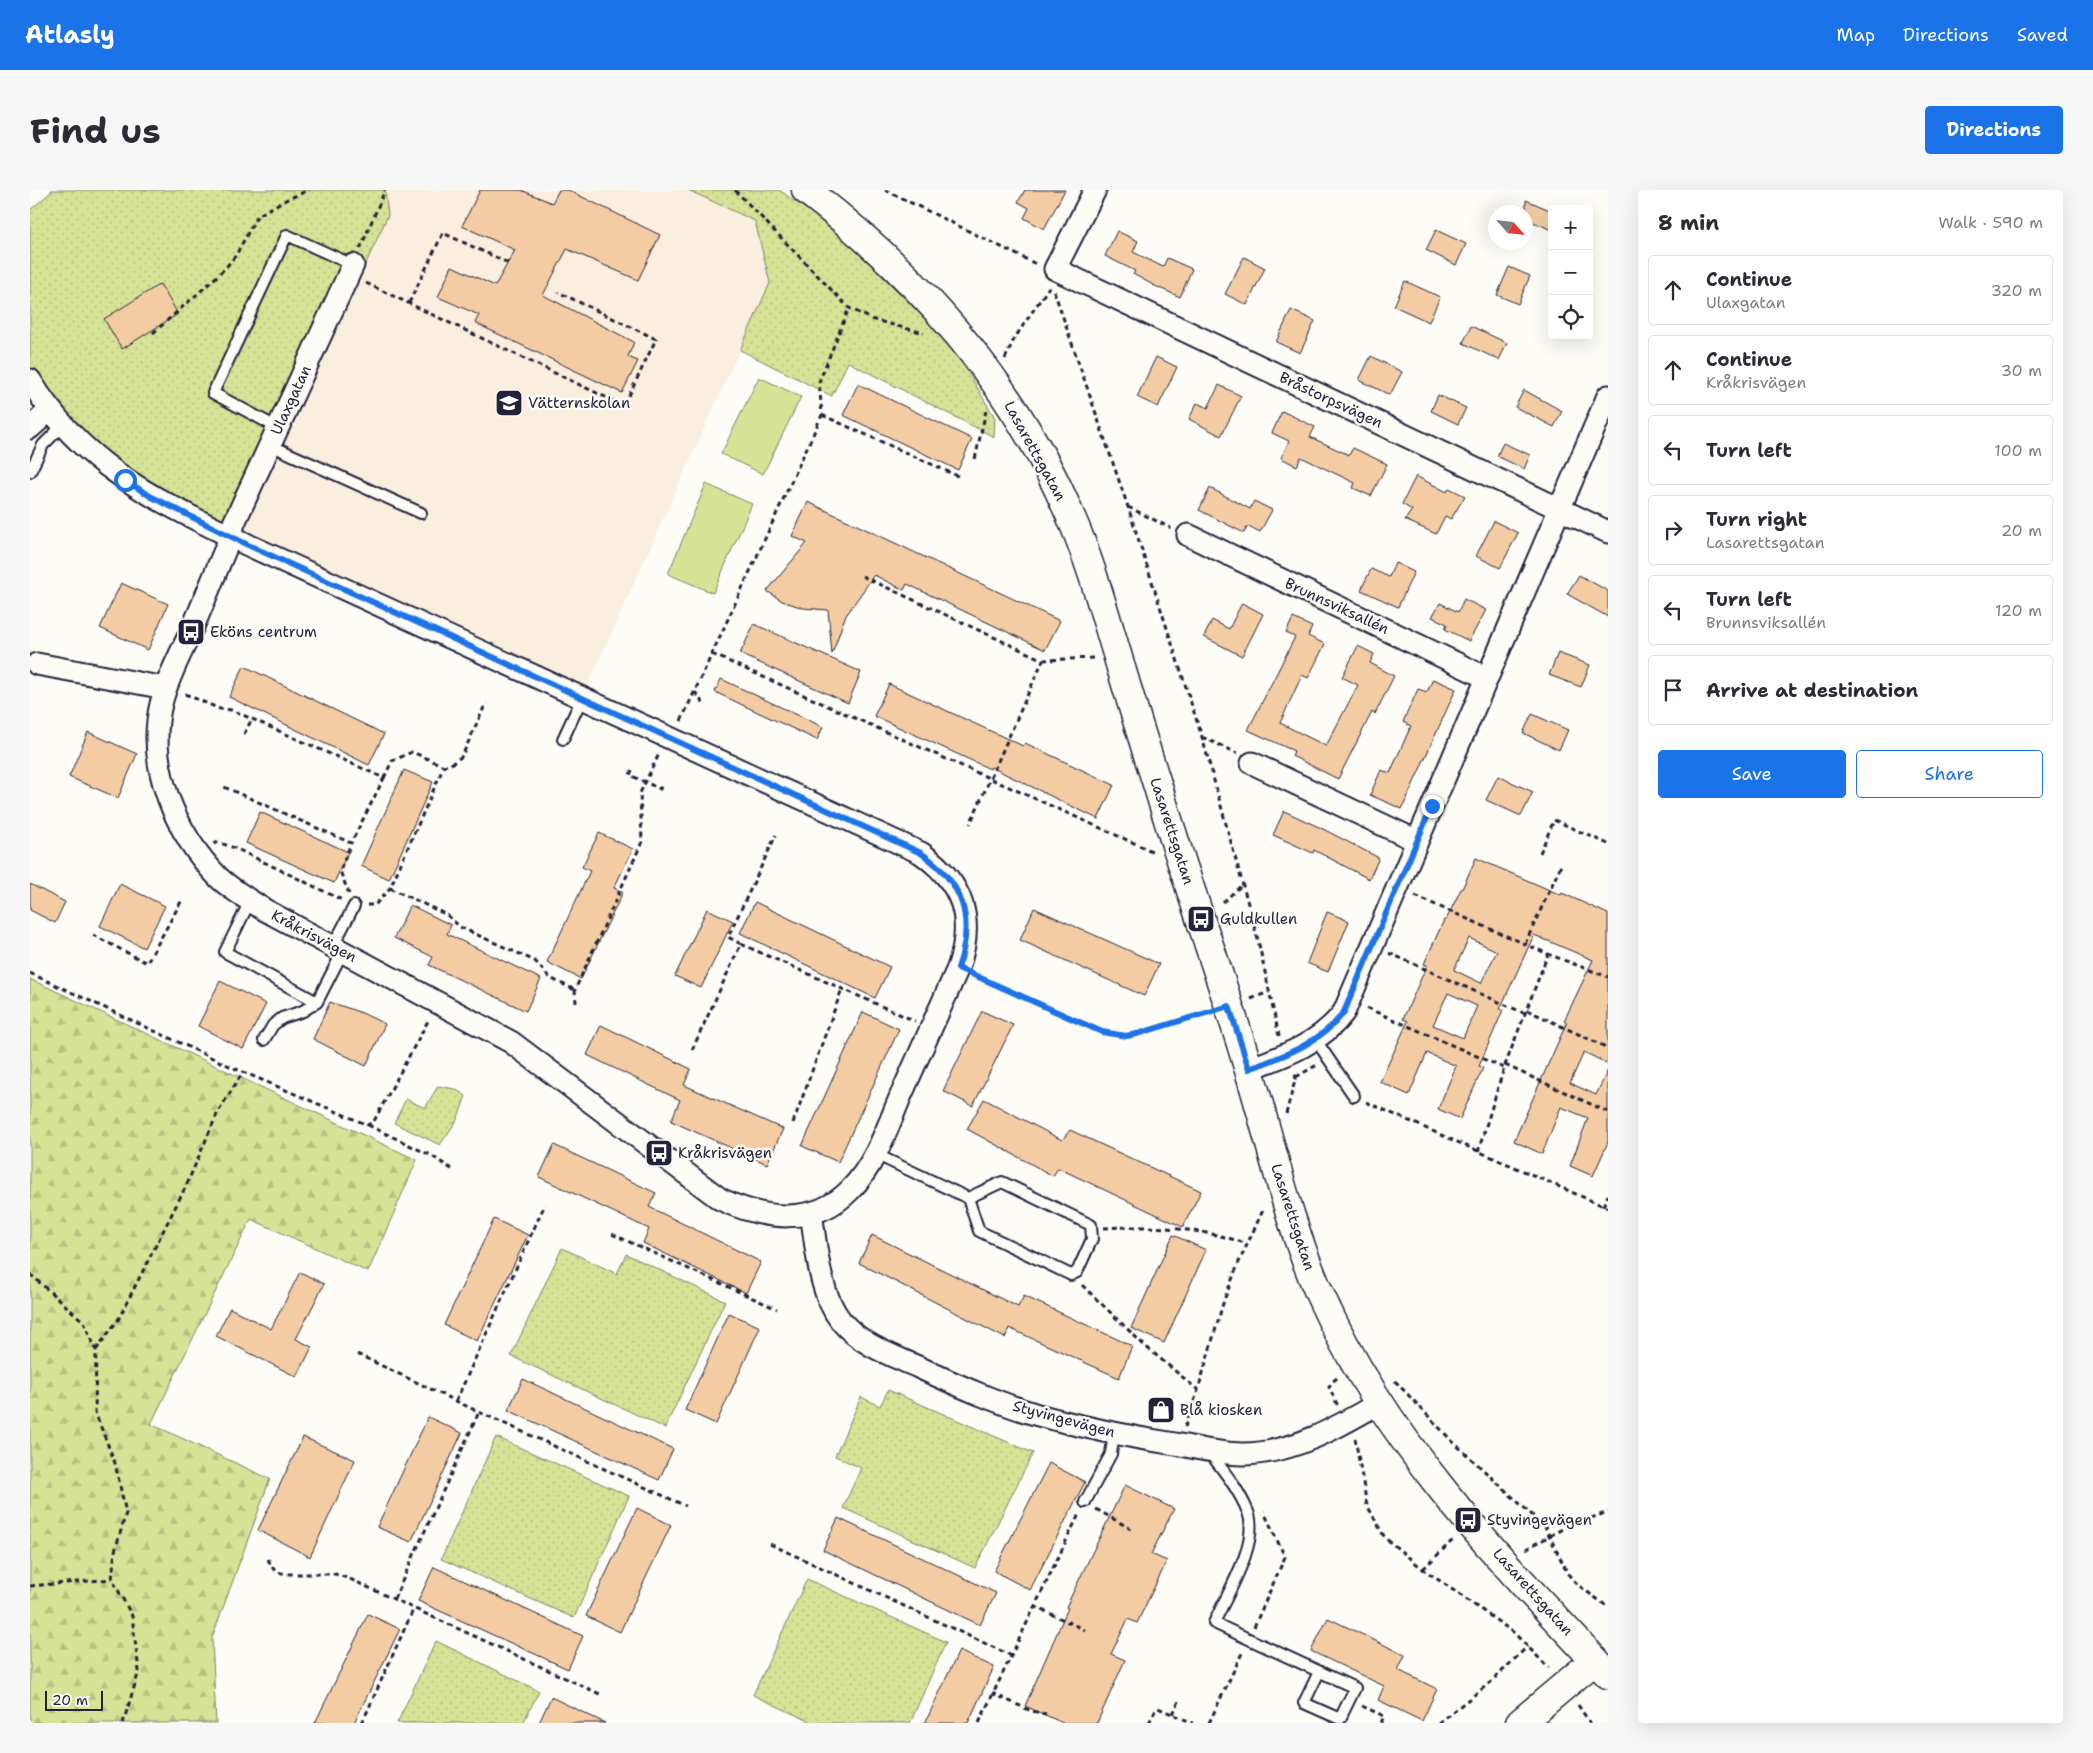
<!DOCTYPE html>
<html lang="en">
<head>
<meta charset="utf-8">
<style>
  body { margin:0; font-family:"Shantell Sans",sans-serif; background:#f7f7f7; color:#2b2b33 }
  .controls { position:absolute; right:15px; top:15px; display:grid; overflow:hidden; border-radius:5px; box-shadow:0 5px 20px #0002 }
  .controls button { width:45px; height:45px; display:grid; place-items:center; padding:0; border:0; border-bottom:1px solid #e1e1e2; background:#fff; color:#2b2b33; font:25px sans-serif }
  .compass { position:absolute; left:1458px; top:15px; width:45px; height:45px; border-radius:50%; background:#fff; box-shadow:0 5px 20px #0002; rotate:117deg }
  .scale { position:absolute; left:15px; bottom:12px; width:58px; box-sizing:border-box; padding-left:5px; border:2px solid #22223b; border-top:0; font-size:14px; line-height:18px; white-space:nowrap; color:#22223b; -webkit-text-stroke:4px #fdfcf7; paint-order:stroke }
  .stop { position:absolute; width:15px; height:15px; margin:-11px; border:4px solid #1a73e8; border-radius:50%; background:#fff }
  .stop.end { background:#1a73e8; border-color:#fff; box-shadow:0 1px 5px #0008 }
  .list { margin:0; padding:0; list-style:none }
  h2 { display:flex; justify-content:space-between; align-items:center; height:65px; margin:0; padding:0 20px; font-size:21px }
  h2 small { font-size:16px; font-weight:400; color:#7c7c81 }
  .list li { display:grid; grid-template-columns:32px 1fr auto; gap:15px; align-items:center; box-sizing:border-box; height:70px; margin:0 10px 10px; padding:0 10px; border:1px solid #e1e1e2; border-radius:5px }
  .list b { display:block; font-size:19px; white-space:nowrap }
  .list p { margin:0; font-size:16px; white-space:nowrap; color:#7c7c81 }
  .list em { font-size:16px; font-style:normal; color:#7c7c81 }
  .actions { display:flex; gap:10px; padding:15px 20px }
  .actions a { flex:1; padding:11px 0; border:1px solid #1a73e8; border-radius:5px; text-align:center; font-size:18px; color:#1a73e8 }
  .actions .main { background:#1a73e8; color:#fff }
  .icon { flex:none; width:28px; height:28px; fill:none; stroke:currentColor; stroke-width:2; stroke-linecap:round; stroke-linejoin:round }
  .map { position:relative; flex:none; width:1578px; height:1533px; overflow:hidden; border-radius:5px }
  header { display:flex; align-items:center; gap:30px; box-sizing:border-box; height:70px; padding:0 25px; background:#1a73e8; color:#fff }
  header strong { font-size:24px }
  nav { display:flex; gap:28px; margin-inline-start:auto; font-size:18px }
  .intro { display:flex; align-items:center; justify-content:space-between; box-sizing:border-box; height:120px; padding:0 30px }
  h1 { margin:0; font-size:35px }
  .button { padding:12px 22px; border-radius:5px; background:#1a73e8; color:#fff; font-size:18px; font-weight:700 }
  main { display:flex; gap:30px; padding:0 30px }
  aside { flex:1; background:#fff; border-radius:5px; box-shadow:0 5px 20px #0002 }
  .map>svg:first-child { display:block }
  .built { fill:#faeede }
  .green { fill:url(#green-dots); stroke:#7c8268 }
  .forest { fill:url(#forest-firs); stroke:#7c8268 }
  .pitch { fill:#d6e295; stroke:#7c8268 }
  .building { fill:#f4cca3; stroke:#22223b; fill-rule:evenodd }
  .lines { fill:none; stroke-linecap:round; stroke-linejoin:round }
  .lane-casing { stroke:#22223b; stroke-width:14 }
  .street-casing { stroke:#22223b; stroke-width:25 }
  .secondary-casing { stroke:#22223b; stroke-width:31 }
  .path { stroke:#22223b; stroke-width:3; stroke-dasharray:5 4; stroke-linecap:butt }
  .lane { stroke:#fdfcf7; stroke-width:10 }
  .street { stroke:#fdfcf7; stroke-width:21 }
  .secondary { stroke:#fdfcf7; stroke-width:28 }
  .route { stroke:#1a73e8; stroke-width:6 }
  .labels { text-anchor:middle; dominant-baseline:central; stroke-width:5; stroke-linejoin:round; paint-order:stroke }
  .street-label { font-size:15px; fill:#22223b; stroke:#fdfcf7 }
  .poi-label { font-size:15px; fill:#22223b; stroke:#fdfcf7; text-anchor:start }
</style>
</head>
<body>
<header>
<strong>Atlasly</strong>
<nav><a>Map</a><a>Directions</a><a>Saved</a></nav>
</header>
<div class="intro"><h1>Find us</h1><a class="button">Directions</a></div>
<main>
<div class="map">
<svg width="1578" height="1533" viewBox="0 0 1578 1533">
  <defs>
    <pattern id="green-dots" width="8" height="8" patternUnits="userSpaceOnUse" patternTransform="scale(1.25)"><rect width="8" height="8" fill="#d6e295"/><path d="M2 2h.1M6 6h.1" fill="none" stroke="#b7c281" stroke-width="1.8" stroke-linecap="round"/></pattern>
    <pattern id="forest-firs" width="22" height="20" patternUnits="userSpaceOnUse" patternTransform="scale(1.25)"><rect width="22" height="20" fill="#d6e295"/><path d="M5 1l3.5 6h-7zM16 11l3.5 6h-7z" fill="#b7c281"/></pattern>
  </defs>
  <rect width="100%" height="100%" fill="#fdfcf7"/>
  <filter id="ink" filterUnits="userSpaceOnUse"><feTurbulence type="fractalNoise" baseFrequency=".02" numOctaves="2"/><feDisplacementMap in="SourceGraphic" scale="10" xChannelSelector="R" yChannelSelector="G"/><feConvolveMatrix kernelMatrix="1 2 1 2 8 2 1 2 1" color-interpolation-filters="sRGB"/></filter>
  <g filter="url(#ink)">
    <path class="built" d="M355,0h303l67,31 15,62 -189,417 -343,-158 150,-327z"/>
    <path class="green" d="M21,0h334l3,25 -150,327 -83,-35 -125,-124v-173l21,-18z
      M658,0h91l54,38 119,117 43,73 -1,19 -146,-75 -16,34 -92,-46 30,-67 -15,-62z
      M408,896l17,3 11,7 -9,24 -17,25 -46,-22 12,-24 19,9z
      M532,1058l55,26 9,-20 99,47 -60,127 -154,-72z
      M858,1200l145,63 -58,115 -132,-60 18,-40 -26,-12 26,-59 19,9z
      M466,1247l133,59 -55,122 -133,-59z
      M777,1389l139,63 -36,81h-97l-60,-28z
      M406,1451l103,50 -16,32h-126z"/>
    <path class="forest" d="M0,789l387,181 -49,112 -117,-53 -100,205 119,55 -58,159 4,85h-186z"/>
    <path class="pitch" d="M729,187l42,20 -38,77 -42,-20z
      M676,294l46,20 -39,89 -45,-19z"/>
    <path class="building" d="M450,0h41l31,13 7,-13h9l92,45 -22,45 -71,-31 -24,46 91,47 -6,15 10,4 -16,32 -147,-70 4,-8 -41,-18 14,-31 43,20 20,-36 -53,-24z
      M995,0h40l-21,39 -20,-11 5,-10 -11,-6z
      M1496,10l26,11v19l-26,-11z
      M1406,40l30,14 -10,21 -30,-15z
      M1087,41l21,10 -5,11 30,15 4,-9 25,11 -12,28 -25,-11 -22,-12 2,-3 -30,-15z
      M1214,67l21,11 -18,37 -22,-11z
      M1479,77l21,9 -12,28 -21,-9z
      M1375,91l35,16 -11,25 -35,-16z
      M130,94l18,30 -56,35 -18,-30z
      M1261,120l24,11 -15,32 -24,-11z
      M1441,136l36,17 -8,17 -36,-17z
      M1341,166l31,16 -12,23 -31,-15z
      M1126,167l21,10 -19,40 -21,-10z
      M828,194l114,55 -14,31 -115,-55z
      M1189,195l22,11 -20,40 -32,-17 8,-16 11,5z
      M1494,200l38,21 -8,16 -39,-20z
      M1408,205l28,13 -8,16 -27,-13z
      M1252,221l33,16 -5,10 39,18 4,-7 34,16 -16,32 -18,-8 2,-5 -54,-26 -4,9 -16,-8 8,-17 -17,-8z
      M1473,253l27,12 -6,14 -27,-13z
      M1386,286l31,16 2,-4 16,8 -14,23 -6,-3 -9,18 -31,-14 7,-10 -10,-6z
      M1180,298l40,21 4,-8 18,9 -12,22 -12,-6 -4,7 -45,-23z
      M778,312l252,119 -15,29 -138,-66 -3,6 -30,-15 -29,42 -13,37 -4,-44 -25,-2 -21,-7 -15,-10 40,-48 -15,-7z
      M1464,331l24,12 -18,35 -24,-12z
      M1365,373l19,9 -16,35 -37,-17 10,-21 18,8z
      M1549,385l29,16v26l-41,-23z
      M91,393l47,21 -20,46 -48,-22z
      M1434,409l22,11 -17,31 -24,-12 2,-5 -15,-7 8,-14 18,9z
      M1212,413l21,11 -21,42 -38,-19 8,-17 17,9z
      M1263,428l19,9 -4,9 17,8 -17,34 -6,-3 -22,48 46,23 32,-61 -16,-8 16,-31 16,8 -4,9 24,13 -19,38 -3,-2 -34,67 -46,-23 2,-5 -46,-21 47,-93 -9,-4z
      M724,434l107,48 -13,31 -108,-49z
      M1528,463l32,12 -9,22 -32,-12z
      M214,476l140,68 -15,31 -140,-68z
      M691,489l102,48 -6,13 -102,-48z
      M1403,489l23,10 -54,120 -32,-14 11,-25 9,3 21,-47 -8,-4 15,-33 9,3z
      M859,494l134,62 2,-3 89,42 -16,34 -107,-52 -1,2 -116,-53z
      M1502,524l36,16 -9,20 -36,-17z
      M58,542l49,22 -19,44 -49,-21z
      M374,580l29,12 -44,97 -28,-13z
      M1468,586l35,16 -12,24 -35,-16z
      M1254,621l39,18 56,29 -10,21 -55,-29 -1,3 -40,-18z
      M230,622l88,40 -14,31 -88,-40z
      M569,643l34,16 -19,39 9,4 -42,87 -34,-17 43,-91 -8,-4z
      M1446,668l85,37 1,-2 46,21v150l-24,-12 -14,31 26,12 12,-25v72l-15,34 -23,-10 18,-48 -27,-11 -19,47 -28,-13 53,-119 -3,-1 29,-61 -59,-25 -34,74 3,1 -24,56 4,2 -23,51 -22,-10 18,-43 -29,-13 -18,42 -29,-13 28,-61 -5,-2 24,-54 -3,-1 20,-44h2l15,-31h1zM1439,748l28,13 -16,32 -27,-13zM1418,803l29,13 -14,32 -30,-13z
      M0,694l35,18 -10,21 -25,-13z
      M90,694l45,22 -21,42 -44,-22z
      M725,712l135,65 -15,31 -135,-65z
      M380,715l41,20 -4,9 94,45 -15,32 -97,-46 4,-8 -39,-19z
      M1004,718l125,56 -15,32 -124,-56z
      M677,719l26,12 -32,67 -26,-12z
      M1297,722l22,9 -21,51 -21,-9z
      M190,791l46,23 -23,45 -45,-23z
      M300,812l32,11 23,11 -19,42 -53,-27z
      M952,821l31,14 -40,81 -30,-15z
      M833,822l36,17 -61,133 -36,-16z
      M571,835l90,44 -7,16 99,44 -16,35 -96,-43 9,-21 -93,-45z
      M954,909l78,41 8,-10 131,61 -18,36 -125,-59 -5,8 -86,-47z
      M524,955l102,48 -7,14 112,55 -15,31 -103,-50 6,-14 -110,-52z
      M464,1029l34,16 -51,106 -33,-16z
      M842,1045l146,72 6,-11 108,50 -13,32 -110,-50 -4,10 -146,-75z
      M1143,1045l33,15 -42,93 -33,-15z
      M270,1082l24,12 -28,55 16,8 -15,30 -81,-41 14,-28 41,21z
      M699,1123l31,14 -44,97 -31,-14z
      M493,1189l150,70 -14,31 -151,-70z
      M398,1227l34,16 -51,109 -34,-15z
      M273,1247l52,23 -45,97 -52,-27z
      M1019,1273l36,19 -55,108 -36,-19z
      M1095,1295l49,24 -23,45 16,7 -30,62 -9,-4 -17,35 14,6 -28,63h-34l-38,-17 43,-98 -2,-1z
      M607,1318l34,17 -51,107 -34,-16z
      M808,1328l158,75 -16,32 -157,-75z
      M404,1377l149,69 -15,33 -150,-68z
      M338,1424l32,15 -46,94h-39z
      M1298,1428l77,37 -7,15 39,19 -15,32 -44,-21 6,-14 -73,-35z
      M929,1461l35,16 -26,56h-43z
      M521,1507l54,26h-66z"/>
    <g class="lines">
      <defs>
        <path id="lane" d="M248,238l-65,-35 74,-158 66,30
          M240,255l151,68
          M0,282l13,-27 19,-19
          M533,549l19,-41
          M220,711l-25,51 92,50
          M303,756l21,-40
          M1285,849l39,57
          M234,850l9,-15 9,-7 21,-7 14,-9 26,-51
          M845,964l93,44 11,33 92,44 6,-3 15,-33 -1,-14 -89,-43 -34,16
          M1180,1263c14,18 29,37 38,59 12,30 -21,82 -34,111l141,65 -15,31 -36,-16 15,-31
          M1055,1312l26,-48 3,-22"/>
        <path id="street" d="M1065,0l-40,79 553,263
          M0,190c54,89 129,121 218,165l673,308c42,30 54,66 37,115 -19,42 -37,83 -56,125 -14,32 -26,71 -52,97 -36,37 -88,29 -130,9l-209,-157 -248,-133c-15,-10 -31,-19 -44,-31 -43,-44 -73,-112 -58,-174 6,-25 19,-49 30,-73 14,-31 26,-63 40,-95l3,-13 119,-258
          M0,238l20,-18
          M1158,345l299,143
          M7,474l128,24
          M1222,573l165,78
          M1219,879c35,-13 72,-26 95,-57l264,-616
          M781,1023c6,35 7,78 30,108 20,24 50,34 77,46 39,18 79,36 120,48 44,12 91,22 137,29 22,4 45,10 67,10 50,0 96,-27 137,-51"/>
        <path id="secondary" d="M776,0c112,86 208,194 264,325 20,45 33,93 47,139 13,45 27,89 41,133 28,94 62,186 90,280 24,78 39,154 73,230 65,145 179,263 287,377
          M1490,1533l75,-63"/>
      </defs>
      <use href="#lane" class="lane-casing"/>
      <use href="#street" class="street-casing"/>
      <use href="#secondary" class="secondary-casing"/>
      <path class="path" d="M705,0l114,118 25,12 50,13
        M855,0l153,75
        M330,59l25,-59
        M336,93l258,123 32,-67 -98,-47
        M1024,101l74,216 74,230 56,203 21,96
        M379,113l34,-70 65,30
        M123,143l58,-51 16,-16 9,-11 21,-39 26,-15 26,-11
        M975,169l9,-20 35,-52
        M792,225l138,62
        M945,269l11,-48
        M1098,317l43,21
        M832,386l181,84 -73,164
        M682,464l442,198
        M1013,470l52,-2
        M665,502l10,14
        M155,504l35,15 12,1 152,68 -33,65 -129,-57
        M651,531l141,-306 -3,-33 30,-74
        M214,544l8,-15
        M1172,547l35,16
        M602,580l-2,5 30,14 2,-6
        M354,588l8,-17 20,-9 32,14
        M184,654l4,-2 19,7 105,51
        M1510,663l14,-33 54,24
        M360,698l57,27 13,12 75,34 15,17 25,12
        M319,704l-9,-23 11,-28
        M1385,706l133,58 60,23
        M1193,712l19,-17
        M337,715h8l15,-17 54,-122 9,-3 9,-7 24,-53
        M63,745l54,28 35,-63
        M711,754l-13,-7 48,-102
        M1495,754l37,-81
        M1359,763l137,61
        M0,783l206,96 132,56 6,-4 55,-102
        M946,786l127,56c12,3 21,5 34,2l72,-22
        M1221,809l18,-7
        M546,813l-1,-13 67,-148 -2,-49 19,-39
        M1337,818l137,60
        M1497,820l81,38
        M662,860l49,-106 174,77
        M1475,875l103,47
        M1266,887l21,-12
        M1336,912l242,106
        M1256,924l10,-37 -3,-5
        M763,933l49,-134
        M338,935l64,31 21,14
        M1448,962l26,-84 44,-114
        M1573,1016l5,-11
        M1074,1038c47,-3 100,0 143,16
        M582,1044l165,75
        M0,1084l54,48 12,28 -1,62 20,51 11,50 -11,38 -3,28 20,37 7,55 -16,52
        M1052,1095l63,61 53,44
        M66,1160l22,-30 68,-134 32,-74 25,-40
        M327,1164l122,58 207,94
        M1307,1188l-6,5 -2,4 9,19
        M1365,1191l56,59 94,87 23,47 10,11 30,22
        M426,1211l89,-197
        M1155,1237l13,-37 26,-90 15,-38 25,-54
        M1325,1248l12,67 18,33 38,31 90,63 36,36
        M1066,1319l35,20
        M740,1354l240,111
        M1496,1359l40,-22 42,-15
        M238,1369l3,7 6,6 10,2h48l15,5 250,115
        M1393,1379l32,-31
        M0,1396l82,-7
        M364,1409l85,-187
        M1004,1416l51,24
        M1224,1437l31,-70 -21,-45
        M962,1503l39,18 15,3
        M1548,1515l12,18
        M1332,1516l22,10 -3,7
        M1143,1524l6,-13
        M332,1533l52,-115
        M949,1533l100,-209
        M1119,1533l6,-12 3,-3 35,15
        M1179,1533l34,-72
        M1408,1533l53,-41 37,-36"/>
      <use href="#lane" class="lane"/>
      <use href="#street" class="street"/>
      <use href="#secondary" class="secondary"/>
    </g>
  </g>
  <g class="lines" filter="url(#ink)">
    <path class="route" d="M95,290l25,16 98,49 673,308c43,30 54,66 37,115l144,64 24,4 11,-2 92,-28 20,63c35,-13 72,-26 95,-57l88,-206"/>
  </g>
  <defs>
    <symbol id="school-square" viewBox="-11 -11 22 22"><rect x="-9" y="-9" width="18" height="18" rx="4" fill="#22223b" stroke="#fdfcf7"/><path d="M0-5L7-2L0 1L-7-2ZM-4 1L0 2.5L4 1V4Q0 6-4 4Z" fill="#fff"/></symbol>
    <symbol id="bus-square" viewBox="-11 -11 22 22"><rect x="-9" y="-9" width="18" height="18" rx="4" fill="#22223b" stroke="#fdfcf7"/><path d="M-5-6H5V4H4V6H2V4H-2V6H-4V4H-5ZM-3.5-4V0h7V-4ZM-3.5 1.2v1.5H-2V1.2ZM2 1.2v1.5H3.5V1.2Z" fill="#fff"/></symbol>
    <symbol id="shop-square" viewBox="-11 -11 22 22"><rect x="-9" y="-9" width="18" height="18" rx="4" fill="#22223b" stroke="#fdfcf7"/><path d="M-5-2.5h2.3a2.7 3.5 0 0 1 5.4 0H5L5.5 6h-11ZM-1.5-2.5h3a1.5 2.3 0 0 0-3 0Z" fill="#fff"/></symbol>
  </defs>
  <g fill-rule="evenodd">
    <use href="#school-square" x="463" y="197" width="32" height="32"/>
    <use href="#bus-square" x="145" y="426" width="32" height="32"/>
    <use href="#bus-square" x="1155" y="713" width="32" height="32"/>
    <use href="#bus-square" x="613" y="947" width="32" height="32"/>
    <use href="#shop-square" x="1115" y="1204" width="32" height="32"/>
    <use href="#bus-square" x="1422" y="1314" width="32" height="32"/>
  </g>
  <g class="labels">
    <g class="street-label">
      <text transform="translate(261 210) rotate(-65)">Ulaxgatan</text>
      <text transform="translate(1301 210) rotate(25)">Bråstorpsvägen</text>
      <text transform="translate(1005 261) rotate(61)">Lasarettsgatan</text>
      <text transform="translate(1307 416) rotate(25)">Brunnsviksallén</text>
      <text transform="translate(1142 641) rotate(72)">Lasarettsgatan</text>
      <text transform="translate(284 746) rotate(28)">Kråkrisvägen</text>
      <text transform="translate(1263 1027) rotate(72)">Lasarettsgatan</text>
      <text transform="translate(1034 1229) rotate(15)">Styvingevägen</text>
      <text transform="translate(1503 1402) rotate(48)">Lasarettsgatan</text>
    </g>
    <g class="poi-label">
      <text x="498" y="213">Vätternskolan</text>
      <text x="180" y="442">Eköns centrum</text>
      <text x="1190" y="729">Guldkullen</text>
      <text x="648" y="963">Kråkrisvägen</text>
      <text x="1150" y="1220">Blå kiosken</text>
      <text x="1457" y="1330">Styvingevägen</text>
    </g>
  </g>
</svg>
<div class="controls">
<button>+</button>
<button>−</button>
<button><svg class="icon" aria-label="locate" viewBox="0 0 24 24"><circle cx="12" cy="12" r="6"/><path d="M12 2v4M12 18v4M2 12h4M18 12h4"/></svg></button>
</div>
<svg class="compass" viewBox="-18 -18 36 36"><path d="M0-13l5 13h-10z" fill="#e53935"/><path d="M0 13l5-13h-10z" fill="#7c7c81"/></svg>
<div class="scale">20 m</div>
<div class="stop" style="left:95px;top:290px"></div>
<div class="stop end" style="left:1402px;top:616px"></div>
</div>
<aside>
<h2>8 min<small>Walk · 590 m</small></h2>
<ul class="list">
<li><svg class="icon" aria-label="ahead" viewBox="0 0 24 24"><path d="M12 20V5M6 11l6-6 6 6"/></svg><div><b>Continue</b><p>Ulaxgatan</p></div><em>320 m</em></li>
<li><svg class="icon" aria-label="ahead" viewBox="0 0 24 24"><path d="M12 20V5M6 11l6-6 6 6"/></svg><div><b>Continue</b><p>Kråkrisvägen</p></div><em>30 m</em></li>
<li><svg class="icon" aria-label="left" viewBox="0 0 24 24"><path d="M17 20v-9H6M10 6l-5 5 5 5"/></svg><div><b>Turn left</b></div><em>100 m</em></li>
<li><svg class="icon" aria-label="right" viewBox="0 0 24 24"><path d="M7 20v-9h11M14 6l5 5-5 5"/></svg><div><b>Turn right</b><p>Lasarettsgatan</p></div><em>20 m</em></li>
<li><svg class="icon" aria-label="left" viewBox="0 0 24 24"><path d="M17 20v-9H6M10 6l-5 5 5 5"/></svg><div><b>Turn left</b><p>Brunnsviksallén</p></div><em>120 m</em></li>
<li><svg class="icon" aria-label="arrive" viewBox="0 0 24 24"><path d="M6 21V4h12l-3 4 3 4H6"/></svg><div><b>Arrive at destination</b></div></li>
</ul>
<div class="actions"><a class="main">Save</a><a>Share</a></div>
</aside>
</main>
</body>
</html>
